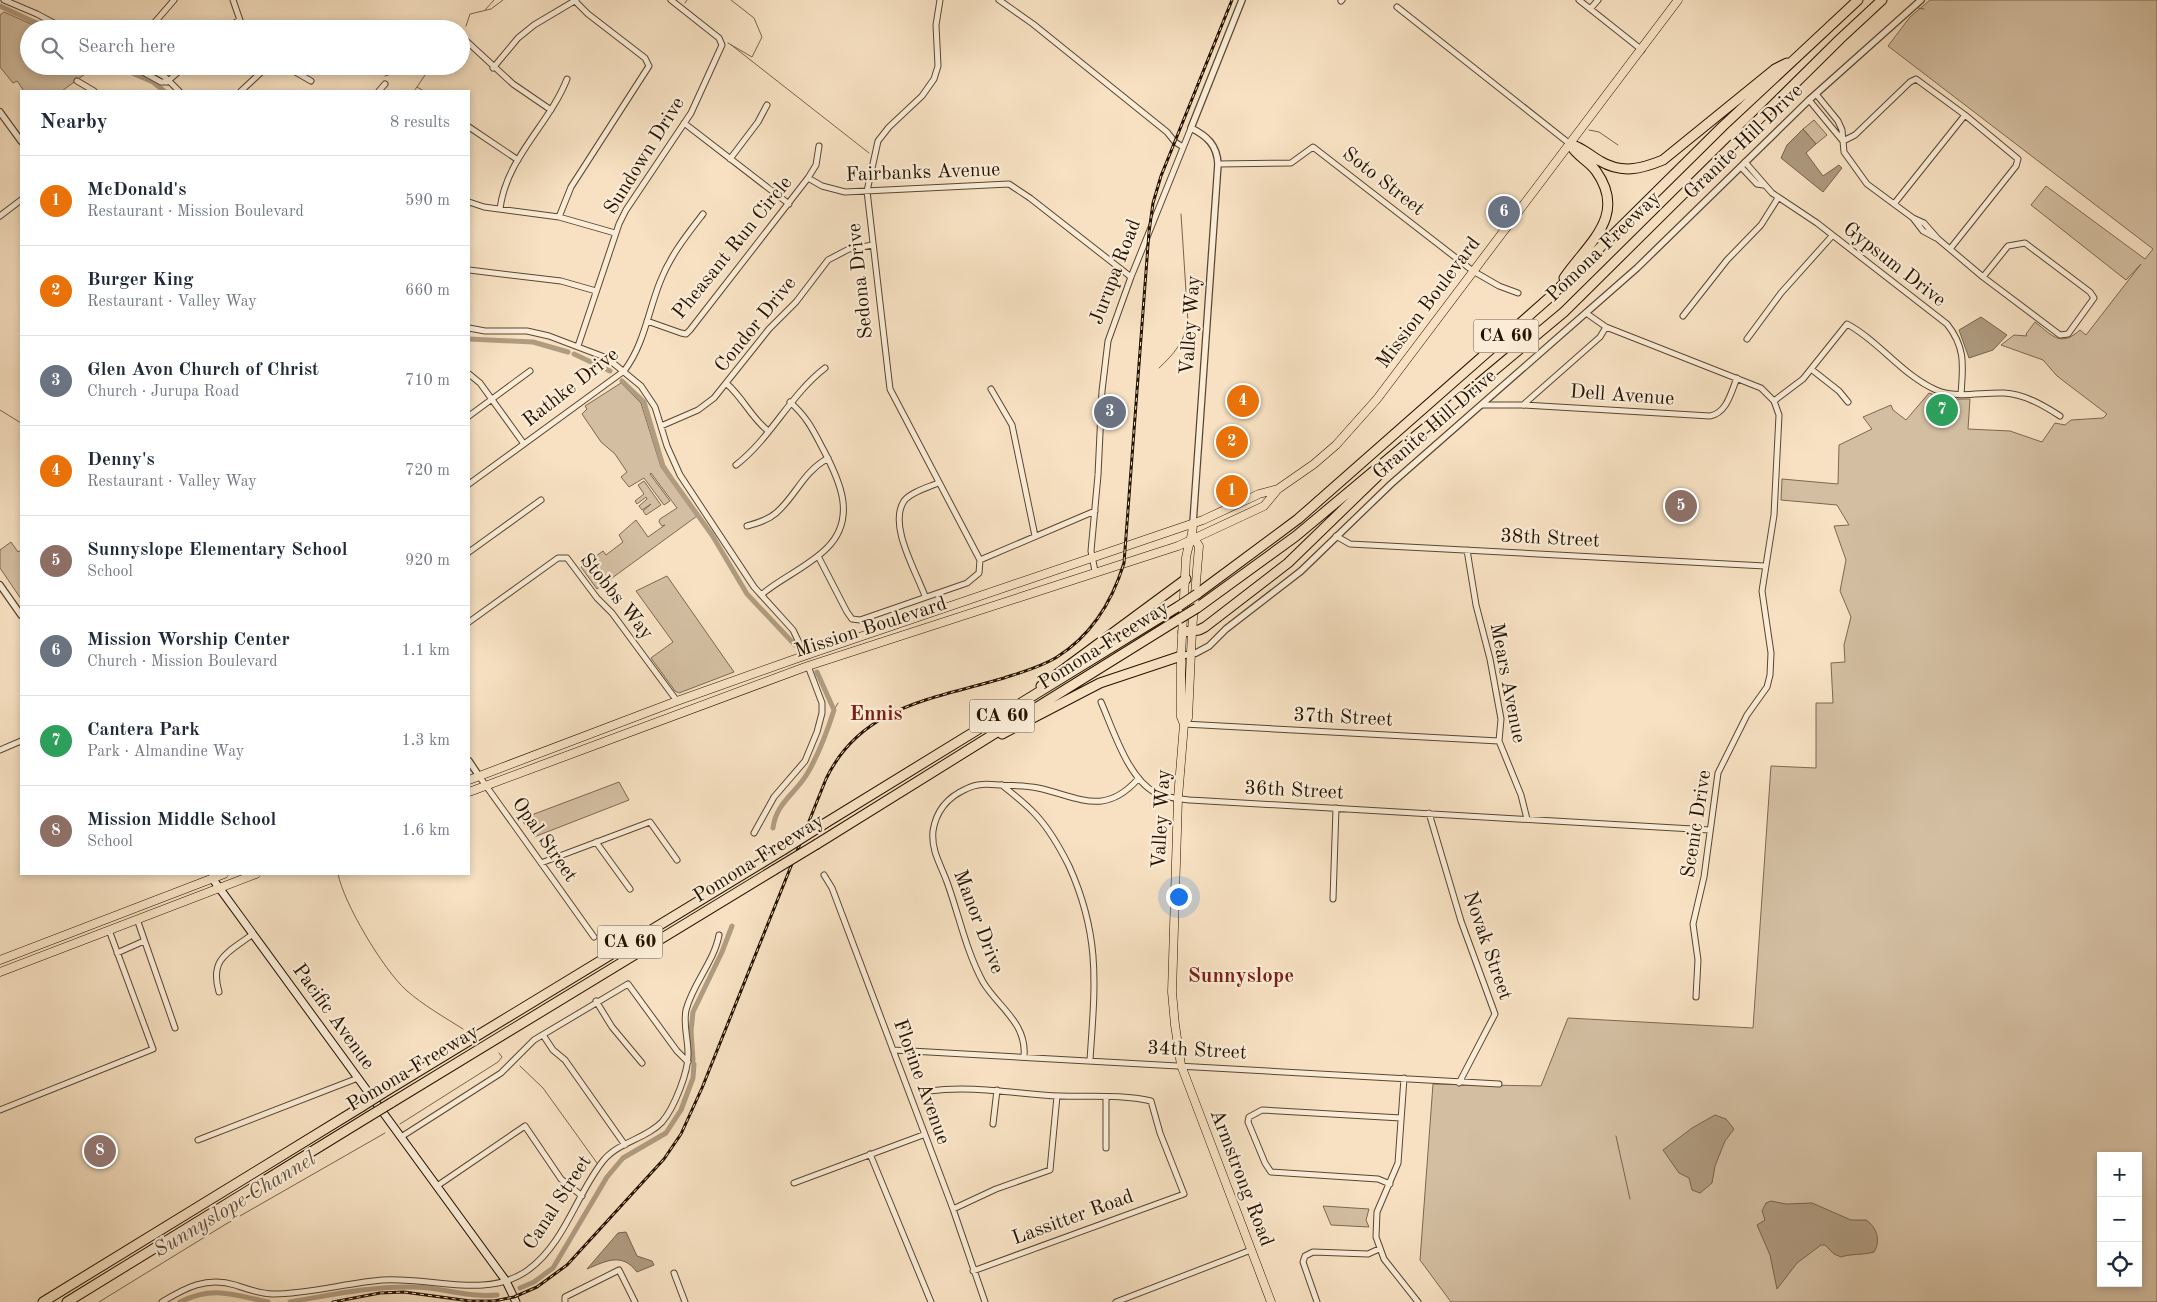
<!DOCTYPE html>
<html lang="en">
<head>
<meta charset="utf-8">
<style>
  body { margin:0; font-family:"Old Standard TT",serif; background:#f2f2f3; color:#1f2937 }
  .controls { position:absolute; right:15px; bottom:15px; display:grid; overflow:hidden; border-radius:0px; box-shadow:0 2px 8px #0003 }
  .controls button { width:45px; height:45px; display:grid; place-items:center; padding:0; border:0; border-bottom:1px solid #e0e1e3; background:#fff; color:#1f2937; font:25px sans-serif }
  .you { position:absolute; left:1178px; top:896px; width:18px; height:18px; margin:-12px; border:4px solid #fff; border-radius:50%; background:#1a73e8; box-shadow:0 0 0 8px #1a73e833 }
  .badge { display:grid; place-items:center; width:32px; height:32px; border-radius:50%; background:#ea580c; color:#fff; font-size:16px; font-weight:700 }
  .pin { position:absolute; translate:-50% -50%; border:2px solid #fff; box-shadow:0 1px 5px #0006 }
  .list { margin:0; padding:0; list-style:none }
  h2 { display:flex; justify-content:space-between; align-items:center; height:65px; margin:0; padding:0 20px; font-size:21px }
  h2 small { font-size:16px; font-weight:400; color:#747a83 }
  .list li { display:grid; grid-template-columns:32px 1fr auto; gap:15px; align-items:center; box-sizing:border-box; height:90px; padding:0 20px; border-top:1px solid #e0e1e3 }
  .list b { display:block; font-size:19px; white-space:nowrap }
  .list p { margin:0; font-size:16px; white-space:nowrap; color:#747a83 }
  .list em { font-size:16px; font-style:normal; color:#747a83 }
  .icon { flex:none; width:28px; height:28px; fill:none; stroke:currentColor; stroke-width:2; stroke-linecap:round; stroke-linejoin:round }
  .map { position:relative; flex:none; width:2157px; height:1302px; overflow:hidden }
  .search { position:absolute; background:#fff; box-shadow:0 2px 8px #0003; left:20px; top:20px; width:450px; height:55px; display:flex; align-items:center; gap:12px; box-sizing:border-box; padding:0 18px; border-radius:28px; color:#747a83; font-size:19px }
  .panel { position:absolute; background:#fff; box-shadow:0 2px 8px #0003; left:20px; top:90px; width:450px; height:785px; border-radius:0px }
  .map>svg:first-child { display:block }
  .green { fill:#d3bea1; stroke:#7c6850; fill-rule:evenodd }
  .water { fill:#af9b80; stroke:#77644d }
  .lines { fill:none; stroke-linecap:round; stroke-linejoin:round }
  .stream { stroke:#77644d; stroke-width:1 }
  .canal { stroke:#af9b80; stroke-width:5 }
  .minor-casing { stroke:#594630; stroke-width:7 }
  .tertiary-casing { stroke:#594630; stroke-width:8 }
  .secondary-casing { stroke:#241200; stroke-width:9 }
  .primary-casing { stroke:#241200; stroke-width:9 }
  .motorway-casing { stroke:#241200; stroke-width:11 }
  .minor { stroke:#faecd7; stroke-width:5 }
  .tertiary { stroke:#faecd7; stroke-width:5.5 }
  .secondary { stroke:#faecd7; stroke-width:7 }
  .primary { stroke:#f7e1c2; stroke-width:8 }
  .motorway { stroke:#f7e1c2; stroke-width:9 }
  .rail-casing { stroke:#241200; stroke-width:3 }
  .rail { stroke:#faecd7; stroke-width:1; stroke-dasharray:4; stroke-linecap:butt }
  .motorway-bridge-casing { stroke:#241200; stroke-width:11; stroke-linecap:butt }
  .motorway-bridge { stroke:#f7e1c2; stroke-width:9 }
  .labels { text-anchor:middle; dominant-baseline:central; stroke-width:4.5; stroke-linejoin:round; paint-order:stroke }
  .shield { fill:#faecd7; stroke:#645340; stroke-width:1 }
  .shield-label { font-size:19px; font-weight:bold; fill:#241200 }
  .street-label { font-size:20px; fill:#241200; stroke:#faecd7 }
  .neighbourhood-label { font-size:21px; font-weight:bold; fill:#7a1f14; stroke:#faecd7 }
  .water-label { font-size:21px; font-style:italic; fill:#63503a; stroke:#faecd7 }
</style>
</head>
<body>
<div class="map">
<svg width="2157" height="1302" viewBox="0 0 2157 1302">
  <rect width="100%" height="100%" fill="#f7e1c2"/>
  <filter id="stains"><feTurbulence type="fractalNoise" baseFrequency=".004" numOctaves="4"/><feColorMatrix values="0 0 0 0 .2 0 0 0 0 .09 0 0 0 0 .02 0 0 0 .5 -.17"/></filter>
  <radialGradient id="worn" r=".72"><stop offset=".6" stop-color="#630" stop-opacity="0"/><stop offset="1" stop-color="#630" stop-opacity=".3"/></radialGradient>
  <path class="green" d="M1930,0h227v1302h-706l-31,-42 13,-176 108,2 27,-68 185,10 18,-262 45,2v-65h17l-2,-40 14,-1 -1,-17 7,-28 -11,-26 6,-31 -12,-34 15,-1 -12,-20 -56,-5 1,-21 56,5 1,-39 33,-16 -9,-12 28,-12 2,5 13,10 23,-27 16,6h25l-2,30 42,2 32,11 13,-19 10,2 6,-5 32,-2 4,-4 -50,-38 -14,-16 -42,-15 13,-10 13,1 -1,-2 9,-12c17,13 25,26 45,8l6,5 55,-71 -15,16 -95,-75 15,-19 99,73 8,-10 -265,-203 22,-29zM2101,1156h37v127h-37z
    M4,12l38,17h-13v37h67l-34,25h-38l-7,-10 -4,2 -13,-16v-52z
    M1814,120l13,15 -11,9 -13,-15z
    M621,383l20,20 20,64 36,49 -100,73 -16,-22 22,-16 3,4 17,-13 -4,-7 17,-15 12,17 17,-12 -3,1 -3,-4 1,-3 17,-11 -26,-35 -1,1 20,27 -6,4 -20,-27 -15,9 -8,-10 6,-5 -12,-18 -14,-12 -19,-28 5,-5 -2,-3z
    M644,481l17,24 -15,10 -3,-4 8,-7 -9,6 -3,-4 8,-7 -1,-2 -9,7 -2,-3 9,-7 -6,-9z
    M11,542l7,10 3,-2v49l-21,-31v-18z
    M667,576l67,96 -55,21 -4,-2 -24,-33 22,-16 -37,-51z
    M619,782l10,18 -95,37 -13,-18z
    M1323,1206l46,3 -3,11 3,7 -38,-2z"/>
  <path class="water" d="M1803,129l13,15 -10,9 17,23 16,-11 3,3 -19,24 -42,-34 6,-13z
    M1981,317l26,18 -14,15 -24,8 -10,-28z
    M1715,1115l11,4 8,10 -9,12 -10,25 -3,17 -12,10 -8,-3 -3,-12 -10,-5 -16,-23 29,-22z
    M1771,1201l15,3 26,-1 39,17h15c11,7 15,21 8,32 -10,3 -26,2 -33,5l-7,-3 -9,-9h-4l-24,18 -20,26 -7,-34 -13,-30 8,-5 -3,-9 4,-8z
    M626,1232l11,24 15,5 2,4 -17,7c-15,-20 -31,-11 -50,-3l31,-36z"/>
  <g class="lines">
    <path class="stream" d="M685,3l2,-3
      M1918,8l6,1
      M485,10l9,-10
      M466,26l4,-12 21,-5 12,-9
      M451,29l3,-1
      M728,43l24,14 10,-20 -8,-19 -23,-18
      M730,44l139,109
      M349,66l4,3
      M385,76l17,-5
      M414,91l3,-4
      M424,91l-7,-4 14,-21
      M1589,130l10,2 19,13
      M1159,368c15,-14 25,-26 29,-46l-7,-108
      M0,410l21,13
      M834,710l4,-7
      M338,874c6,30 45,95 68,116 17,15 38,27 57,39
      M520,1066l23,22 54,75
      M400,1124l98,-62 4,-5 -3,-4
      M1616,1136l14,63
      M99,1302l127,-78 159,-91"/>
    <path class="canal" d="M0,6l49,23
      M116,66l37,16 11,9
      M469,339l64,3 35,10
      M574,354l36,17
      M622,381l22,21 19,64 8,12 41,57 35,59 48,51
      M773,828c3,-25 22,-34 34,-54 12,-20 20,-42 27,-64l-17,-38
      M693,1060l-2,-29 2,-19 29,-60 10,-26
      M520,1288l14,-6 19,-14 54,-91 16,-19 43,-25 15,-23 12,-32 1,-14
      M180,1302c33,-17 54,-7 88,0
      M290,1302c40,-7 82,-16 123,-15 28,0 55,11 84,8"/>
    <defs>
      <path id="minor" d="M4,0l33,14 28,15
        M233,0l10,29
        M940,0l-4,25 2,41 -4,13 -12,17 -33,31 -11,14 -11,50 23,198 90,171
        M999,0l34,24 134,108 8,10 8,5
        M1579,0l63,50
        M1341,1l1,-1
        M1397,7l173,137
        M1590,9l8,-9
        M149,29l25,-29
        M227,29l12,-9
        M461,36l52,48 38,26
        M132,66l29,16h6
        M146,66l19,11 14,14
        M285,66l26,15
        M493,68l25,-30 16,-13 42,-25
        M77,81l17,10
        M167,82l18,-16
        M241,91l27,-25
        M379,91l6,-7
        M1816,94l22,27 4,9 2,22 23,32 46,34 11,5 14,16 45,38 77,58 8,-1 26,-36 -4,-6 -65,-49 -17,3 -25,31
        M1809,100l33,40
        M684,123l105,81
        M469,127l49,33
        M1843,141l12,-6 55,-53 6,-3 49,36 53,44 -2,7 -66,83
        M730,159l28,-37 9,-17
        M1745,162l27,31 45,30 130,101c19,24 16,42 14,70
        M1218,164l73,-1 22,-16 160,124 26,15 19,7
        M1741,167l16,17 6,1
        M808,178l14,8 23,6 164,-8 21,14 101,79
        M469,202l15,5 75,10 56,16
        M1894,204l71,-89
        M500,209c6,-51 49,-84 67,-130
        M0,216l21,-16
        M559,217l12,-30 78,-121 -4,-8 -57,-44 -13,-13
        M1913,218l10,13 13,7
        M469,270l92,11 35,10
        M1586,313l20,14 155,61 13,13 5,14 -5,100 -12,76 9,62 -1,22 -3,12 -20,28 -29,58 -14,104 -11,47 5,36 -2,37
        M1683,316l44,-56 34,-35 17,-27
        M647,321l34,12 5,1 4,-4 118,-152 8,-13 3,-19
        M469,328l16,3h42l22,5 58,22 34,28 14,21 12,39 13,29 74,112 39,43 12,25
        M1747,339l34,-46 51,-57
        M578,346l41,-122 7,-14 65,-97 31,-68 -3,-7 -48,-38
        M1811,369l28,22 9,11
        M469,374l11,9 44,61
        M727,384c16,14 24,33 40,46
        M991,389l21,36 23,111
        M1774,401l29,-22 44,-55c32,17 55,51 89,66 21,9 45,2 68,3 20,1 39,12 56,23
        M1482,405h41l187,11c17,-3 21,-24 27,-38
        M1523,405l77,-68 6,-10
        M469,416l61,-45
        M661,426l37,-16 16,-12 55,-69 27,-27 32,-42 21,-11 24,-4
        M736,465c35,-27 54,-70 89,-97
        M469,484l155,-113c20,-26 24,-59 36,-89 10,-26 26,-46 43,-68
        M747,526c11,-3 21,-6 29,-13 21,-18 25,-39 52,-55
        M1336,536l14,8 415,22
        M1467,550l9,55 14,54 11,60 -2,22 22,54 6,24
        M469,552l72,-52
        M818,556l29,56 5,7 8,1 107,-37 12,-10 1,-13 115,-49
        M1095,571l-4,-20 7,-76 4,-84 6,-50 23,-64 60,-149
        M761,595c20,-17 47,-28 66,-47 30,-30 13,-67 -4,-99 -10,-19 -16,-32 -33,-47
        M925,596c-9,-25 -37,-71 -21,-95 7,-9 25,-14 34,-18
        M469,622l89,-64h9l30,40 15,15 65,88
        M1101,702c12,27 27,77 55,91 11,5 23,6 34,7l520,30
        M1184,724l315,17
        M0,750l21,-9
        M479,776l115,161
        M1002,785c12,10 24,19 34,30 14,15 24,33 33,51 32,71 26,119 21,194
        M1429,813l32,108 34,93 -36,69
        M754,833l20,-36 31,-36 12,-29 5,-19v-10l-14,-37
        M596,842l34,47
        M541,863l109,-41 27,38
        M824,875l8,13 121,321 32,93
        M1333,899l3,-91
        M137,919l38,109
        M117,953l27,-12
        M219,992c-10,-34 10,-40 34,-58
        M596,1001l16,26 30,36
        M543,1035l10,15 12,10 60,85
        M893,1050l606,34
        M1024,1056c3,-33 -26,-49 -41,-74 -17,-31 -24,-67 -36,-100 -6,-17 -16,-31 -14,-51 3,-20 15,-34 33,-42 11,-6 22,-5 34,-4 13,1 25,0 38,3 41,9 66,29 100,-9
        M1404,1078l-6,85 -21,49 -1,25 8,22 34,43
        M929,1091c44,-6 87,3 131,5 30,1 62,-2 91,5l9,32 24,61 -211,77
        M0,1110l153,-61 -44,-119
        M993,1124l4,-34
        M401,1137l100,-64 33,-33 94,-56 49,67 11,11
        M198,1140l160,-62
        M1106,1148v-51
        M870,1154l61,148
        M794,1183l129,-48
        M1390,1184l-12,-5 -107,-7 -6,-9 -17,-41 1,-5 13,-7 139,8
        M437,1186l88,-60 36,53 21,17
        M953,1209l43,-20 54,-19 7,-74
        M674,1273l11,29
        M162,1302c23,-14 45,-26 73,-17 12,4 25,9 38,9 36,0 73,-11 109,-14 47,-4 105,20 146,-10 37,-27 48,-75 75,-109 15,-19 43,-22 59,-39 12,-14 27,-51 26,-69 0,-15 -5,-28 -2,-43 7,-27 28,-48 33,-75
        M565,1302v-5l54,-27 16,32
        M1116,1302l135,-52
        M1317,1302l-14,-40 2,-6 8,-4 55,2 11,-5"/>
      <path id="tertiary" d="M0,112l21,29
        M1193,523l25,-359c-1,-19 -11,-28 -27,-36l51,-128
        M0,585l21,30
        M1181,656l15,-3 13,-7 17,-17 75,-58 90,-87 246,-216 172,-168 112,-100
        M469,761l10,15"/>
      <path id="secondary" d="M212,878l294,403 10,21"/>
      <path id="primary" d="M1193,537l6,9 -7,85 -4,87 -4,6 -6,74 -6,194 3,33 6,40 90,237
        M1184,724l-3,-7v-61l5,-98c2,-13 7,-21 7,-35
        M469,780l208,-79 121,-43 405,-138 56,-26 19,-5
        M469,792l339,-126 370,-120 86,-40 14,-17 36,-25 22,-19 41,-46 301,-399
        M0,960l224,-86
        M0,972l256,-98"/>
      <path id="motorway" d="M1570,144c12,3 19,11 30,17 22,13 41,8 63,-1l112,-91 12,-6
        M1564,278c24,-35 64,-62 32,-107 -8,-11 -20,-15 -26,-27
        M1197,594l101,-75 252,-222 173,-171 135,-126
        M1197,608l99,-72 268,-224 276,-273 42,-39
        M1183,632l16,-2 6,-3 83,-64 100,-97
        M1041,686l145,-107
        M1002,734l98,-51 81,-27
        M824,824l355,-218
        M817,844l362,-225
        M383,1093l400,-243
        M391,1103l383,-233
        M43,1302l318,-195
        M67,1302l301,-185"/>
    </defs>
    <use href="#minor" class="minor-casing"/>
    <use href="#tertiary" class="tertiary-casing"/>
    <use href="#secondary" class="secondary-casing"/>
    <use href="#primary" class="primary-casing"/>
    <use href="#motorway" class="motorway-casing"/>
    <use href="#minor" class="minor"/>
    <use href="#tertiary" class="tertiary"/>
    <use href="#secondary" class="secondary"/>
    <use href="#primary" class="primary"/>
    <use href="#motorway" class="motorway"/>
    <defs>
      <path id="rail" d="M333,1302l47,-9 24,-1 66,9h24l20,-4 23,-10 30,-22 97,-106 17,-25 21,-46 124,-309c35,-73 107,-80 178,-101 18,-6 37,-11 53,-21 35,-22 55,-55 67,-94l25,-331 4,-29 8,-27 71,-176"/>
    </defs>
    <use href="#rail" class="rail-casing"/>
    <use href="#rail" class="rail"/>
    <defs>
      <path id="motorway-bridge" d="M1179,606l18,-12
        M1179,619l18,-11
        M783,850l41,-26
        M774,870l43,-26
        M361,1107l22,-14
        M368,1117l23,-14"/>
    </defs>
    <use href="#motorway-bridge" class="motorway-bridge-casing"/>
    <use href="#motorway-bridge" class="motorway-bridge"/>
  </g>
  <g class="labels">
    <g class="shield">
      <rect x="1473.5" y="319.5" width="65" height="33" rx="4"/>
      <rect x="969.5" y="699.5" width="65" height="33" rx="4"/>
      <rect x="597.5" y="925.5" width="65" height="33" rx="4"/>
    </g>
    <g class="shield-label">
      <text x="1506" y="336">CA 60</text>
      <text x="1002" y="716">CA 60</text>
      <text x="630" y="942">CA 60</text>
    </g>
    <g class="street-label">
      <text transform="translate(1744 142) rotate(-44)">Granite Hill Drive</text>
      <text transform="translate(645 156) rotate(-58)">Sundown Drive</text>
      <text transform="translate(923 173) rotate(-2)">Fairbanks Avenue</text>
      <text transform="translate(1383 182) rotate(38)">Soto Street</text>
      <text transform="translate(1604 247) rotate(-44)">Pomona Freeway</text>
      <text transform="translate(733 248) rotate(-51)">Pheasant Run Circle</text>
      <text transform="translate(1894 265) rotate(38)">Gypsum Drive</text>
      <text transform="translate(1116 272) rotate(-69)">Jurupa Road</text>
      <text transform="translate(861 281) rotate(-96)">Sedona Drive</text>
      <text transform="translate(1429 303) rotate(-53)">Mission Boulevard</text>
      <text transform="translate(756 325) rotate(-51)">Condor Drive</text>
      <text transform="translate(1191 325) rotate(-86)">Valley Way</text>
      <text transform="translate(571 388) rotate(-38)">Rathke Drive</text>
      <text transform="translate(1622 396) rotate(4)">Dell Avenue</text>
      <text transform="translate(1435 425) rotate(-41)">Granite Hill Drive</text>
      <text transform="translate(1550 539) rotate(3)">38th Street</text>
      <text transform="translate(616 597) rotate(51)">Stobbs Way</text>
      <text transform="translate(871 628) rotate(-18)">Mission Boulevard</text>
      <text transform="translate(1104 646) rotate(-32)">Pomona Freeway</text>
      <text transform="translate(1507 683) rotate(79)">Mears Avenue</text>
      <text transform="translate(1343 718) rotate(3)">37th Street</text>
      <text transform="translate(1294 791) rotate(3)">36th Street</text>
      <text transform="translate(1162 819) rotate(-87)">Valley Way</text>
      <text transform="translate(1697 824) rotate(-81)">Scenic Drive</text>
      <text transform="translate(544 840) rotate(55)">Opal Street</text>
      <text transform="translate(759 859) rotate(-32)">Pomona Freeway</text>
      <text transform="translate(978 922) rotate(69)">Manor Drive</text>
      <text transform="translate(1487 946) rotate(71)">Novak Street</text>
      <text transform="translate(333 1017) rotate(54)">Pacific Avenue</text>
      <text transform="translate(1197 1051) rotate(3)">34th Street</text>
      <text transform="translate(413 1069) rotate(-31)">Pomona Freeway</text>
      <text transform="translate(921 1082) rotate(70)">Florine Avenue</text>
      <text transform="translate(1241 1178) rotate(69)">Armstrong Road</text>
      <text transform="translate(558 1203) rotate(-57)">Canal Street</text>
      <text transform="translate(1073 1218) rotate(-20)">Lassitter Road</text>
    </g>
    <g class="neighbourhood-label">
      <text x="876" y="714">Ennis</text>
      <text x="1241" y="976">Sunnyslope</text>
    </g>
    <g class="water-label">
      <text transform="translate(235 1205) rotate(-31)">Sunnyslope Channel</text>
    </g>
  </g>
  <rect width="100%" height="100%" filter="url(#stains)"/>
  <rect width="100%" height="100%" fill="url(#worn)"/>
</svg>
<div class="controls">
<button>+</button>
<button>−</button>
<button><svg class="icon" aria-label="locate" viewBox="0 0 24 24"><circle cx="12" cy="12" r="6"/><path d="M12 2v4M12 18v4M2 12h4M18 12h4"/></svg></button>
</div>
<div class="you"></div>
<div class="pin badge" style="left:1232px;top:491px;background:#e8710a">1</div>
<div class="pin badge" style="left:1232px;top:442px;background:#e8710a">2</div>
<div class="pin badge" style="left:1110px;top:412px;background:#6b7280">3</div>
<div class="pin badge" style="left:1243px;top:401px;background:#e8710a">4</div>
<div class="pin badge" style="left:1681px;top:506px;background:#8d6e63">5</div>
<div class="pin badge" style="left:1504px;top:212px;background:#6b7280">6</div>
<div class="pin badge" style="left:1942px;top:410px;background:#2e9e5b">7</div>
<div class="pin badge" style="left:100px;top:1151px;background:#8d6e63">8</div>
<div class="search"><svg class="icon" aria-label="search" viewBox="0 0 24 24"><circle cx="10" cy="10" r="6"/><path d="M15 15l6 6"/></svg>Search here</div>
<section class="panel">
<h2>Nearby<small>8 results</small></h2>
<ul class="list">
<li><span class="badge" style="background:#e8710a">1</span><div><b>McDonald's</b><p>Restaurant · Mission Boulevard</p></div><em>590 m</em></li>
<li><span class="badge" style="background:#e8710a">2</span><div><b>Burger King</b><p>Restaurant · Valley Way</p></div><em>660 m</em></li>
<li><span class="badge" style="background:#6b7280">3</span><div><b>Glen Avon Church of Christ</b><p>Church · Jurupa Road</p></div><em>710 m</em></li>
<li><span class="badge" style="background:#e8710a">4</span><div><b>Denny's</b><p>Restaurant · Valley Way</p></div><em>720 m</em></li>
<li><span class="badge" style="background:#8d6e63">5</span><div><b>Sunnyslope Elementary School</b><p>School</p></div><em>920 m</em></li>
<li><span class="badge" style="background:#6b7280">6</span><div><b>Mission Worship Center</b><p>Church · Mission Boulevard</p></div><em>1.1 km</em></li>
<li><span class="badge" style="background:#2e9e5b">7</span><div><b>Cantera Park</b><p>Park · Almandine Way</p></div><em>1.3 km</em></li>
<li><span class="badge" style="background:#8d6e63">8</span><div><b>Mission Middle School</b><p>School</p></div><em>1.6 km</em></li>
</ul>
</section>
</div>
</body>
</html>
